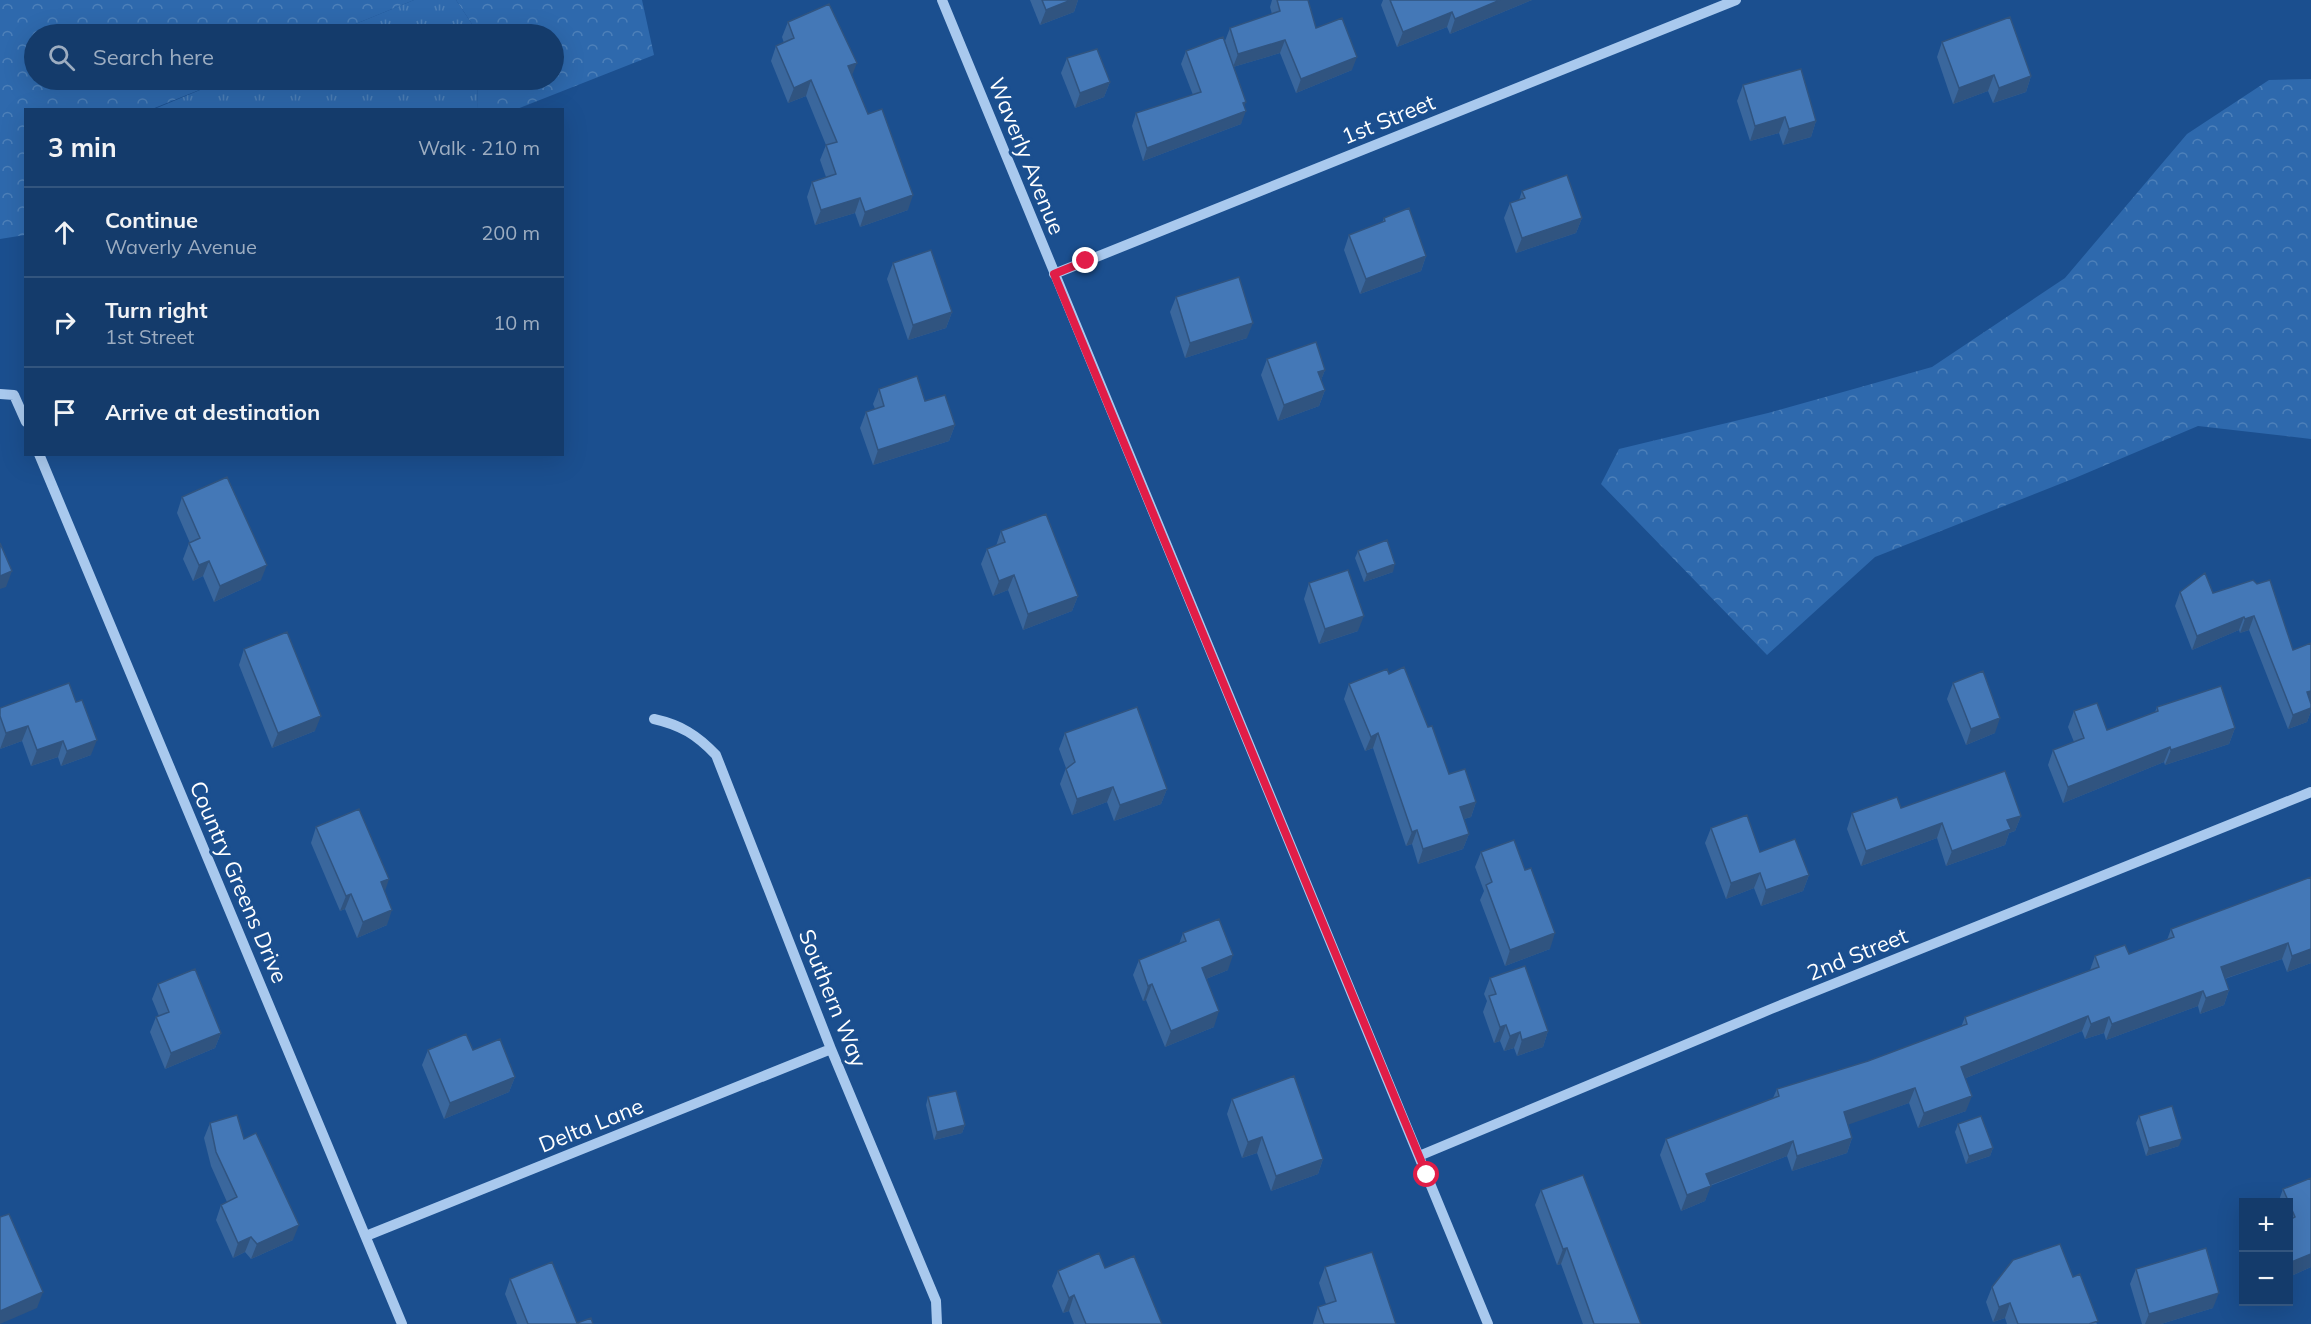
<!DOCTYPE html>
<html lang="en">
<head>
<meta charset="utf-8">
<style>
  body { margin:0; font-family:Mulish,sans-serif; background:#214673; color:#f1f3f6 }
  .controls { position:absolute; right:18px; bottom:18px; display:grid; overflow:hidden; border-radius:0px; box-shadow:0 6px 24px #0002 }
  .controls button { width:54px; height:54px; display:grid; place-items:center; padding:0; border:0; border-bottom:2px solid #33557e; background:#143b6b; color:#f1f3f6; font:30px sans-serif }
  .stop { position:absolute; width:18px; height:18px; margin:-14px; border:4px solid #e11d48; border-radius:50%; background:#fff }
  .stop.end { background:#e11d48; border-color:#fff; box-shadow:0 2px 6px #0008 }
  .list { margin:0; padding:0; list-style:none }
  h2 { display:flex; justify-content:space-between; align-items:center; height:78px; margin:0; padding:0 24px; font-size:26px }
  h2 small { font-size:20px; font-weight:400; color:#9dadc1 }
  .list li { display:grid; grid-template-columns:39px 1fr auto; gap:18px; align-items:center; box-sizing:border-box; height:90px; padding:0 24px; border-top:2px solid #33557e }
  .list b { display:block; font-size:22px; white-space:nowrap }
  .list p { margin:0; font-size:20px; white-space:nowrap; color:#9dadc1 }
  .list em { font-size:20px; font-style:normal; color:#9dadc1 }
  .icon { flex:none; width:33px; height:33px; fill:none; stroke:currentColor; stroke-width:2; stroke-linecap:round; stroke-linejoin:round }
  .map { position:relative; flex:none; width:2311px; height:1324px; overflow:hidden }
  .search { position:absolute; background:#143b6b; box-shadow:0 6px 24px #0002; left:24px; top:24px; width:540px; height:66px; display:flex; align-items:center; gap:15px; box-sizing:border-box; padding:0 21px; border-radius:33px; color:#9dadc1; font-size:22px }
  .panel { position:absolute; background:#143b6b; box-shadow:0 6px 24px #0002; left:24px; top:108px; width:540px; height:348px; border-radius:0px }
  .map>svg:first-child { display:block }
  .grass { fill:url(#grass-tufts) }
  .forest { fill:url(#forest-crowns) }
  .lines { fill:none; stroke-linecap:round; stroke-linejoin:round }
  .minor { stroke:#a9c9ee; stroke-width:10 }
  .wall { fill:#3a679d }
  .shaded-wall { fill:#305480 }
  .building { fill:#4478b7; stroke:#305480; stroke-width:1.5 }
  .route { stroke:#e11d48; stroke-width:8 }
  .labels { text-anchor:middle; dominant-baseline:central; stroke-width:6; stroke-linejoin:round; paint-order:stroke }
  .street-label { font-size:22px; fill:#fff; stroke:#1b4f8f }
</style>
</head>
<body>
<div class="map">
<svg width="2311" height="1324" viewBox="0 0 2311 1324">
  <defs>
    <pattern id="grass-tufts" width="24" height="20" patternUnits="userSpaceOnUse" patternTransform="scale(1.5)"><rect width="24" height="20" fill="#2e69ad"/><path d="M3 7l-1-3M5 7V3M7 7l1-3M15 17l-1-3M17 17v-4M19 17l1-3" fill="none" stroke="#4d80b9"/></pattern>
    <pattern id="forest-crowns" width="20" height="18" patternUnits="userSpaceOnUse" patternTransform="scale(1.5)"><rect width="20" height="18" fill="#2e69ad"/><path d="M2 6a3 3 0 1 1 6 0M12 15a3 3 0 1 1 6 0" fill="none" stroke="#4d80b9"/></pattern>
  </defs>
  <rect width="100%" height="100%" fill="#1b4f8f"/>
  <path class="grass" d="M414,0h42l18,27 1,7h-144z
    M224,80h253l1,29 -326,1z"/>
  <path class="forest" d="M0,0h414l-83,34h-297v46h190l-72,29 -126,1 -1,125 -25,4z
    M456,0h186l12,55 -137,54h-39l-1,-29h77v-46h-79l-1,-7z
    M2311,79v360l-113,-13 -123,52 -200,79 -108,98 -166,-171 18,-35 149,-36 164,-46 133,-89 122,-144 82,-54z"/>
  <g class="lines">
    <path class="minor" d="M942,0l546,1324
      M1054,274l682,-274
      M0,394l14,1 12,27
      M39,454l363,870
      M654,719c27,6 43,16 62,36l115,294 105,252 1,23
      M1419,1156l352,-147 540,-217
      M366,1236l465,-187"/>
  </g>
  <path class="wall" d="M1030,0h48l-4,12 -34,13z
    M1272,0h36l8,28 36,42 -56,23 -16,-40 -47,14 11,40 -3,17 -98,37 -11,-35 4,-13 57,-18 -12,-31 5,-13 46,12 -7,-22 5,-13 42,-14 -2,-7z
    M1383,0h149l-82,34 -3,-7 -50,20 -16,-42z
    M788,22l64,54 56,134 -48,17 -5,-14 -40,12 -8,-28 5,-15 14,-5 -6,-17 6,-15 -20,-49 -18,7 -17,-42 5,-15 8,-3 -2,-6z
    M1942,42l89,34 -5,16 -33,11 -5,-12 -35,13 -16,-47z
    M1067,58l43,24 -6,15 -29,11 -14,-35z
    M1743,85l73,36 -5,16 -28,8 -4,-12 -29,8 -13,-40z
    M1522,191l60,27 -6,15 -60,20 -12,-35 6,-15 9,-3z
    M1384,218l42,38 -5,15 -61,23 -16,-44 5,-15 33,-12z
    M893,263l59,49 -6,16 -38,12 -21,-61z
    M1176,297l71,41 -62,20 -15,-46z
    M1267,359l58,11 -4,10 4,10 -6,16 -41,15 -17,-46z
    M879,389l46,12 30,24 -6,16 -76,24 -13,-37 6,-16 9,-3 -2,-5z
    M182,497l79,83 -47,22 -11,-26 -10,5 -10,-22 6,-16h1l-13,-30z
    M1001,531l77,65 -6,15 -49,19 -15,-40 -15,6 -12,-32 6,-15 9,-3z
    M1358,551l35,21 -29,10 -9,-24z
    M2253,580l58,123v8l-4,11 -19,7 -39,-99 -9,3 -1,-3 -47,20 -17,-44 5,-14 33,1z
    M1309,583l49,48 -39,13 -15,-45z
    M244,649l71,82 -43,17 -33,-83z
    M1389,674l39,53 21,47 27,28 -5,15 -7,2 5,15 -6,15 -45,15 -6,-20 -6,2 -33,-98 -8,3 -21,-52 5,-15z
    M1953,683l42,50 -29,12 -19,-46z
    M2157,707l78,21 -6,16 -64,21 -1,-3 -101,41 -15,-38 5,-15 21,-8 -6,-15 6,-16 33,19 48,-18z
    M0,708l91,47 -30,11 -3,-9 -27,9 -9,-25 -22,8z
    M1065,733l102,56 -6,15 -47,17 -7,-19 -35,13 -12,-31 6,-16 -7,-19z
    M1901,808l120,8 -6,15 -6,2 -4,12 -59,21 -9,-28 -76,28 -14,-37 5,-16z
    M316,827l69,64 2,34 -30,13 -12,-29 -5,2 -29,-68z
    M1711,828l98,47 -6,16 -42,15 -7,-18 -28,11 -21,-56z
    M1481,852l69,97 -45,17 -25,-66 4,-9 -9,-24z
    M2311,877v86l-24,9 -5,-13 -57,20 4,11 -5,15 -24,9 -2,-8 -92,34 -2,-7 -19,6 -3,-8 -116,47v33l-48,17 -9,-25 -61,21 4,14 -5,15 -55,18 -5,-15 -77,30 -5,15 -24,10 -21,-56 6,-16 107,-41 4,-9 91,-28 93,-34 4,-10 125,-47 5,-14 34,-2 38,-14 4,-11z
    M1183,933l45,37 -22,9 8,48 -49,20 -19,-47 -3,1 -10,-26 6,-15 40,-16z
    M1490,978l58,53 -5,16 -26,9 -3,-8 -10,3 -4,-10 -6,2 -11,-31 4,-11 -3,-7z
    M158,984l63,49 -6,15 -50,21 -15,-37 6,-15 3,-1 -7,-17z
    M428,1050h45l42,27 -6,15 -65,27 -22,-54z
    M928,1097l37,28 -3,8 -28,7 -8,-35z
    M1232,1099l91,60 -5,15 -47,17 -14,-38 -15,5 -15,-44z
    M2139,1116l40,30 -33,10 -10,-33z
    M210,1123l83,117 -42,19 -6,-7 -12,6 -17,-38 5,-15 6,-3 -16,-36 -7,-28z
    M1958,1124l35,24 -3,8 -24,8 -11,-32z
    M2311,1178v89l-22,10v-74h-11l5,-14z
    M1541,1190l100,134h-58l-22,-60 -4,1 -22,-60z
    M1325,1267l71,57h-83v-1l5,-16 8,-3 -7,-21z
    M2136,1269l77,39 -52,16h-19l-12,-40z
    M1058,1271l104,53h-88l-5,-13 -6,2 -11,-27z
    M2073,1277l24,47h-90l-2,-6 -12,4 -7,-20 6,-15z
    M510,1279l67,44 16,1h-76l-12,-30z"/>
  <path class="shaded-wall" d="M1071,0h7l-4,12 -34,13 6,-15z
    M1500,0h32l-82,34 5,-15z
    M1452,12l-5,15 -50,20 6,-15z
    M1285,40l-5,13 -47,14 5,-13z
    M1357,57l-5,13 -56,23 5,-14z
    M857,63l-6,15 -3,-12z
    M1994,75l-6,16 -35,13 6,-16z
    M2031,76l-5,16 -33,11 6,-15z
    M811,80l-5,16 -18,7 6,-15z
    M1110,82l-6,15 -29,11 5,-15z
    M1246,102l-4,10 4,-1 -5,13 -98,37 4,-13z
    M1785,117l-6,16 -29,8 5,-15z
    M1816,121l-5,16 -28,8 6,-16z
    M913,195l-5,15 -48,17 5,-15z
    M860,198l-5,15 -40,12 6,-15z
    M1582,218l-6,15 -60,20 6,-15z
    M1426,256l-5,15 -61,23 6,-15z
    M952,312l-6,16 -38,12 5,-15z
    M1253,323l-6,15 -62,20 5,-15z
    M1325,370l-6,15 -1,-13z
    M1325,390l-6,16 -41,15 6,-16z
    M955,425l-6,16 -76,24 5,-15z
    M209,561l-6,15 -10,5 6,-16z
    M1395,564l-2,8 -29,10 3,-8z
    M267,565l-6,15 -47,22 6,-16z
    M12,571l-6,16 -6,2v-13z
    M1014,575l-6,15 -15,6 6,-15z
    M1078,596l-6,15 -49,19 5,-16z
    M1364,616l-6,15 -39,13 6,-15z
    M2254,616l-5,14 -9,3 5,-14z
    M2244,617l-5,13 -47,20 5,-14z
    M2311,691v12l-4,-11z
    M2311,708v3l-4,11 -19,7 5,-14z
    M321,716l-6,15 -43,17 6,-15z
    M2000,718l-5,15 -29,12 5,-16z
    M28,726l-6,15 -22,8 6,-16z
    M2235,728l-6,16 -64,21 6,-15z
    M1378,733l-5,15 -8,3 6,-14z
    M97,740l-6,15 -30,11 6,-15z
    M63,741l-5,16 -27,9 6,-16z
    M2170,747l-6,15 -101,41 5,-16z
    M1113,787l-6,15 -35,13 5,-16z
    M1167,789l-6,15 -47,17 6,-16z
    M1476,802l-5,15 -17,5 6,-15z
    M2021,816l-6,15 -6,2 -4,12 -59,21 6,-15 55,-31z
    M1942,823l-5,15 -76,28 5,-15z
    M1417,830l-5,14 -6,2 6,-14z
    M1469,834l-6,15 -45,15 5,-15z
    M1760,873l-6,15 -28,11 5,-16z
    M1809,875l-6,16 -42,15 5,-16z
    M389,879l-5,15 -3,-12z
    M351,894l-6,15 -5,2 6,-15z
    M392,910l-5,15 -30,13 6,-16z
    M1555,933l-5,16 -45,17 5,-16z
    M2288,943l-6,16 -67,23 6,-15z
    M2311,949v14l-24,9 5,-16z
    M1233,955l-5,15 -32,13 6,-15z
    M1152,984l-6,16 -3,1 5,-15z
    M2229,990l-5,15 -24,9 6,-16z
    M2203,991l-5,15 -92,34 6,-16z
    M1219,1011l-5,16 -49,20 6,-16z
    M2088,1016l-6,15 -126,51 5,-15z
    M2109,1017l-5,16 -19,6 6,-15z
    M1506,1025l-6,16 -6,2 6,-16z
    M1548,1031l-5,16 -26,9 5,-16z
    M1520,1032l-6,16 -10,3 6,-15z
    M221,1033l-6,15 -50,21 6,-16z
    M515,1077l-6,15 -65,27 6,-16z
    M1915,1088l-6,15 -70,25 5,-16z
    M1972,1096l-6,15 -48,17 6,-15z
    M965,1125l-3,8 -28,7 3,-8z
    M1262,1137l-5,16 -15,5 6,-16z
    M1852,1138l-5,15 -55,18 5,-15z
    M2182,1139l-3,7 -33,10 3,-8z
    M1793,1141l-6,15 -87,33 6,-15z
    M1993,1148l-3,8 -24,8 3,-8z
    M1323,1159l-5,15 -47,17 5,-15z
    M1711,1186l-6,15 -24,10 6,-16z
    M299,1225l-6,15 -42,19 6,-15z
    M251,1237l-6,15 -12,6 5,-15z
    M1567,1248l-6,16 -4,1 6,-16z
    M2311,1254v13l-22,10v-14z
    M43,1292l-6,16 -37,16v-13z
    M2219,1293l-6,15 -52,16h-16l4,-10z
    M1074,1295l-5,16 -6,2 6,-15z
    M2010,1303l-5,15 -12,4 6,-15z"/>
  <path class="building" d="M1042,0h29l-25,10z
    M1277,0h31l8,28 26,-10 15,39 -56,22 -16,-39 -47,14 -8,-26 50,-17z
    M1390,0h110l-45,19 -3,-7 -49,20z
    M829,4l28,59 -9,3 20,48 14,-5 31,86 -48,17 -5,-14 -39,12 -9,-28 24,-8 -10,-29 11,-3 -26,-62 -17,8 -18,-42 18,-8 -6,-16z
    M2010,17l21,59 -32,12 -5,-13 -35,13 -17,-46z
    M1223,37l23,65 -3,1 3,8 -99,37 -11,-35 65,-21 -15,-41z
    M1097,49l13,33 -30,11 -13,-35z
    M1801,69l15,52 -27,8 -4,-12 -30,9 -12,-41z
    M1567,175l15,43 -60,20 -12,-35 15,-5 -3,-7z
    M1409,208l17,48 -60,23 -17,-44 36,-14 -1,-3z
    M931,250l21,62 -39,13 -20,-62z
    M1239,277l14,46 -63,20 -14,-46z
    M1316,342l9,28 -7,2 7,18 -41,15 -17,-46z
    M917,376l8,25 20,-6 10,30 -77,25 -12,-38 18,-6 -5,-17z
    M227,477l40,88 -47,21 -11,-25 -10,4 -10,-22 11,-5 -18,-41z
    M1046,514l32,82 -50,18 -14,-39 -15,6 -12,-32 18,-7 -4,-11z
    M1387,540l8,24 -28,10 -9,-23z
    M0,543l12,28 -12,5z
    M1348,570l16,46 -39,13 -16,-46z
    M2205,573l8,20 40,-13 4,4 13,-4 23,70 18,-7v48l-4,1 4,12v4l-18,7 -39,-99 -9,3 -1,-2 -47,19 -17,-44z
    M287,632l34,84 -43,17 -34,-84z
    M1404,667l24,60 4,-1 17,48 16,-5 11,33 -16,5 9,27 -46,15 -6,-19 -5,2 -34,-99 -7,4 -22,-53 38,-15 2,5z
    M1983,671l17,47 -29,11 -18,-46z
    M69,683l7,19 6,-2 15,40 -30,11 -4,-10 -26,9 -9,-24 -22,7 -6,-17v-8z
    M2221,686l14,42 -64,22 -1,-3 -102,40 -15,-37 31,-12 -10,-27 23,-8 10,27 51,-19 -1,-4z
    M1137,707l30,82 -47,16 -7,-18 -36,12 -11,-30 9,-7 -10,-29z
    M2005,771l16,45 -14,4 4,9 -59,22 -10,-28 -76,28 -14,-38 45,-16 4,11z
    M359,809l30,70 -8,3 11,28 -29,12 -12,-28 -5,2 -30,-69z
    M1747,815l13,37 35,-13 14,36 -43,15 -6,-17 -29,10 -20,-55z
    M1514,840l11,30 6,-2 24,65 -45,17 -24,-65 6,-3 -11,-30z
    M2311,877v72l-19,7 -4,-13 -67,24 8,23 -23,8 -3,-7 -91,33 -3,-7 -18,7 -3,-8 -127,51 11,29 -48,17 -9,-25 -71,24 8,26 -55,18 -4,-15 -87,33 5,12 -24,9 -21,-56 113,-43 -2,-7 91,-28 99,-37 -2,-7 134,-50 -4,-11 30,-11 4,9 45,-17 -3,-8z
    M1219,919l14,36 -31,13 17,43 -48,20 -19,-47 -4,2 -9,-26 47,-19 -3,-8z
    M1525,966l23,65 -26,9 -2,-8 -10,4 -4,-11 -6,2 -11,-31 7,-2 -6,-16z
    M195,969l26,64 -50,20 -15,-36 13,-5 -11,-28z
    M466,1034l7,16 27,-11 15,38 -65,26 -22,-53z
    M1294,1076l29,83 -47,17 -14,-39 -14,5 -16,-43z
    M956,1091l9,34 -28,7 -9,-35z
    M2172,1106l10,33 -33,9 -10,-32z
    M237,1115l7,24 12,-6 43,92 -42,19 -6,-7 -13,6 -17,-38 16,-8 -21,-45 -6,-29z
    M1981,1116l12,32 -24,8 -11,-32z
    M1583,1175l58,149h-47l-27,-76 -4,1 -22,-59z
    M2311,1178v76l-22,9v-43l6,-3 -12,-28z
    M9,1214l34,78 -43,19v-94z
    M2060,1244l13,33 7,-3 18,47 -9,3h-71l-8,-21 -11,4 -7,-20 21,-27z
    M2206,1248l13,45 -70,21 -13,-45z
    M1372,1252l24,72h-72l-6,-17 18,-6 -11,-34z
    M1099,1253l6,15 29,-12 28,68h-76l-12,-29 -5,3 -11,-27z
    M552,1262l25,61 14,-5 2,6h-65l-18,-45z"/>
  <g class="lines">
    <path class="route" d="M1086,261l-32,13 373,901"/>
  </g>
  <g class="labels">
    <g class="street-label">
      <text transform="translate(1388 119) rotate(-22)">1st Street</text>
      <text transform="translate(1027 156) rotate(68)">Waverly Avenue</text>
      <text transform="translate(239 882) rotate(67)">Country Greens Drive</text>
      <text transform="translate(1857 954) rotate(-22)">2nd Street</text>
      <text transform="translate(833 998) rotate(68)">Southern Way</text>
      <text transform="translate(591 1125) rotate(-22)">Delta Lane</text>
    </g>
  </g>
</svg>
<div class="controls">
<button>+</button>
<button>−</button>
</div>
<div class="stop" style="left:1427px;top:1175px"></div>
<div class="stop end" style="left:1086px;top:261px"></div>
<div class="search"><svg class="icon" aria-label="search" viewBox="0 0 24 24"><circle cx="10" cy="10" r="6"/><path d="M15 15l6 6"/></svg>Search here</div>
<section class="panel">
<h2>3 min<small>Walk · 210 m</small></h2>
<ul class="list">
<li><svg class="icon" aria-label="ahead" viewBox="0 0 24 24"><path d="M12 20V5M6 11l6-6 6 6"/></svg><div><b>Continue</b><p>Waverly Avenue</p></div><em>200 m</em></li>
<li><svg class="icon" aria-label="right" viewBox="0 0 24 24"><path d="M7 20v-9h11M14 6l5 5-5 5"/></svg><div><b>Turn right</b><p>1st Street</p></div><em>10 m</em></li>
<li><svg class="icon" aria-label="arrive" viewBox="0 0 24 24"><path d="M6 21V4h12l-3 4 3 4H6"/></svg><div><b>Arrive at destination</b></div></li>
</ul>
</section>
</div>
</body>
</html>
